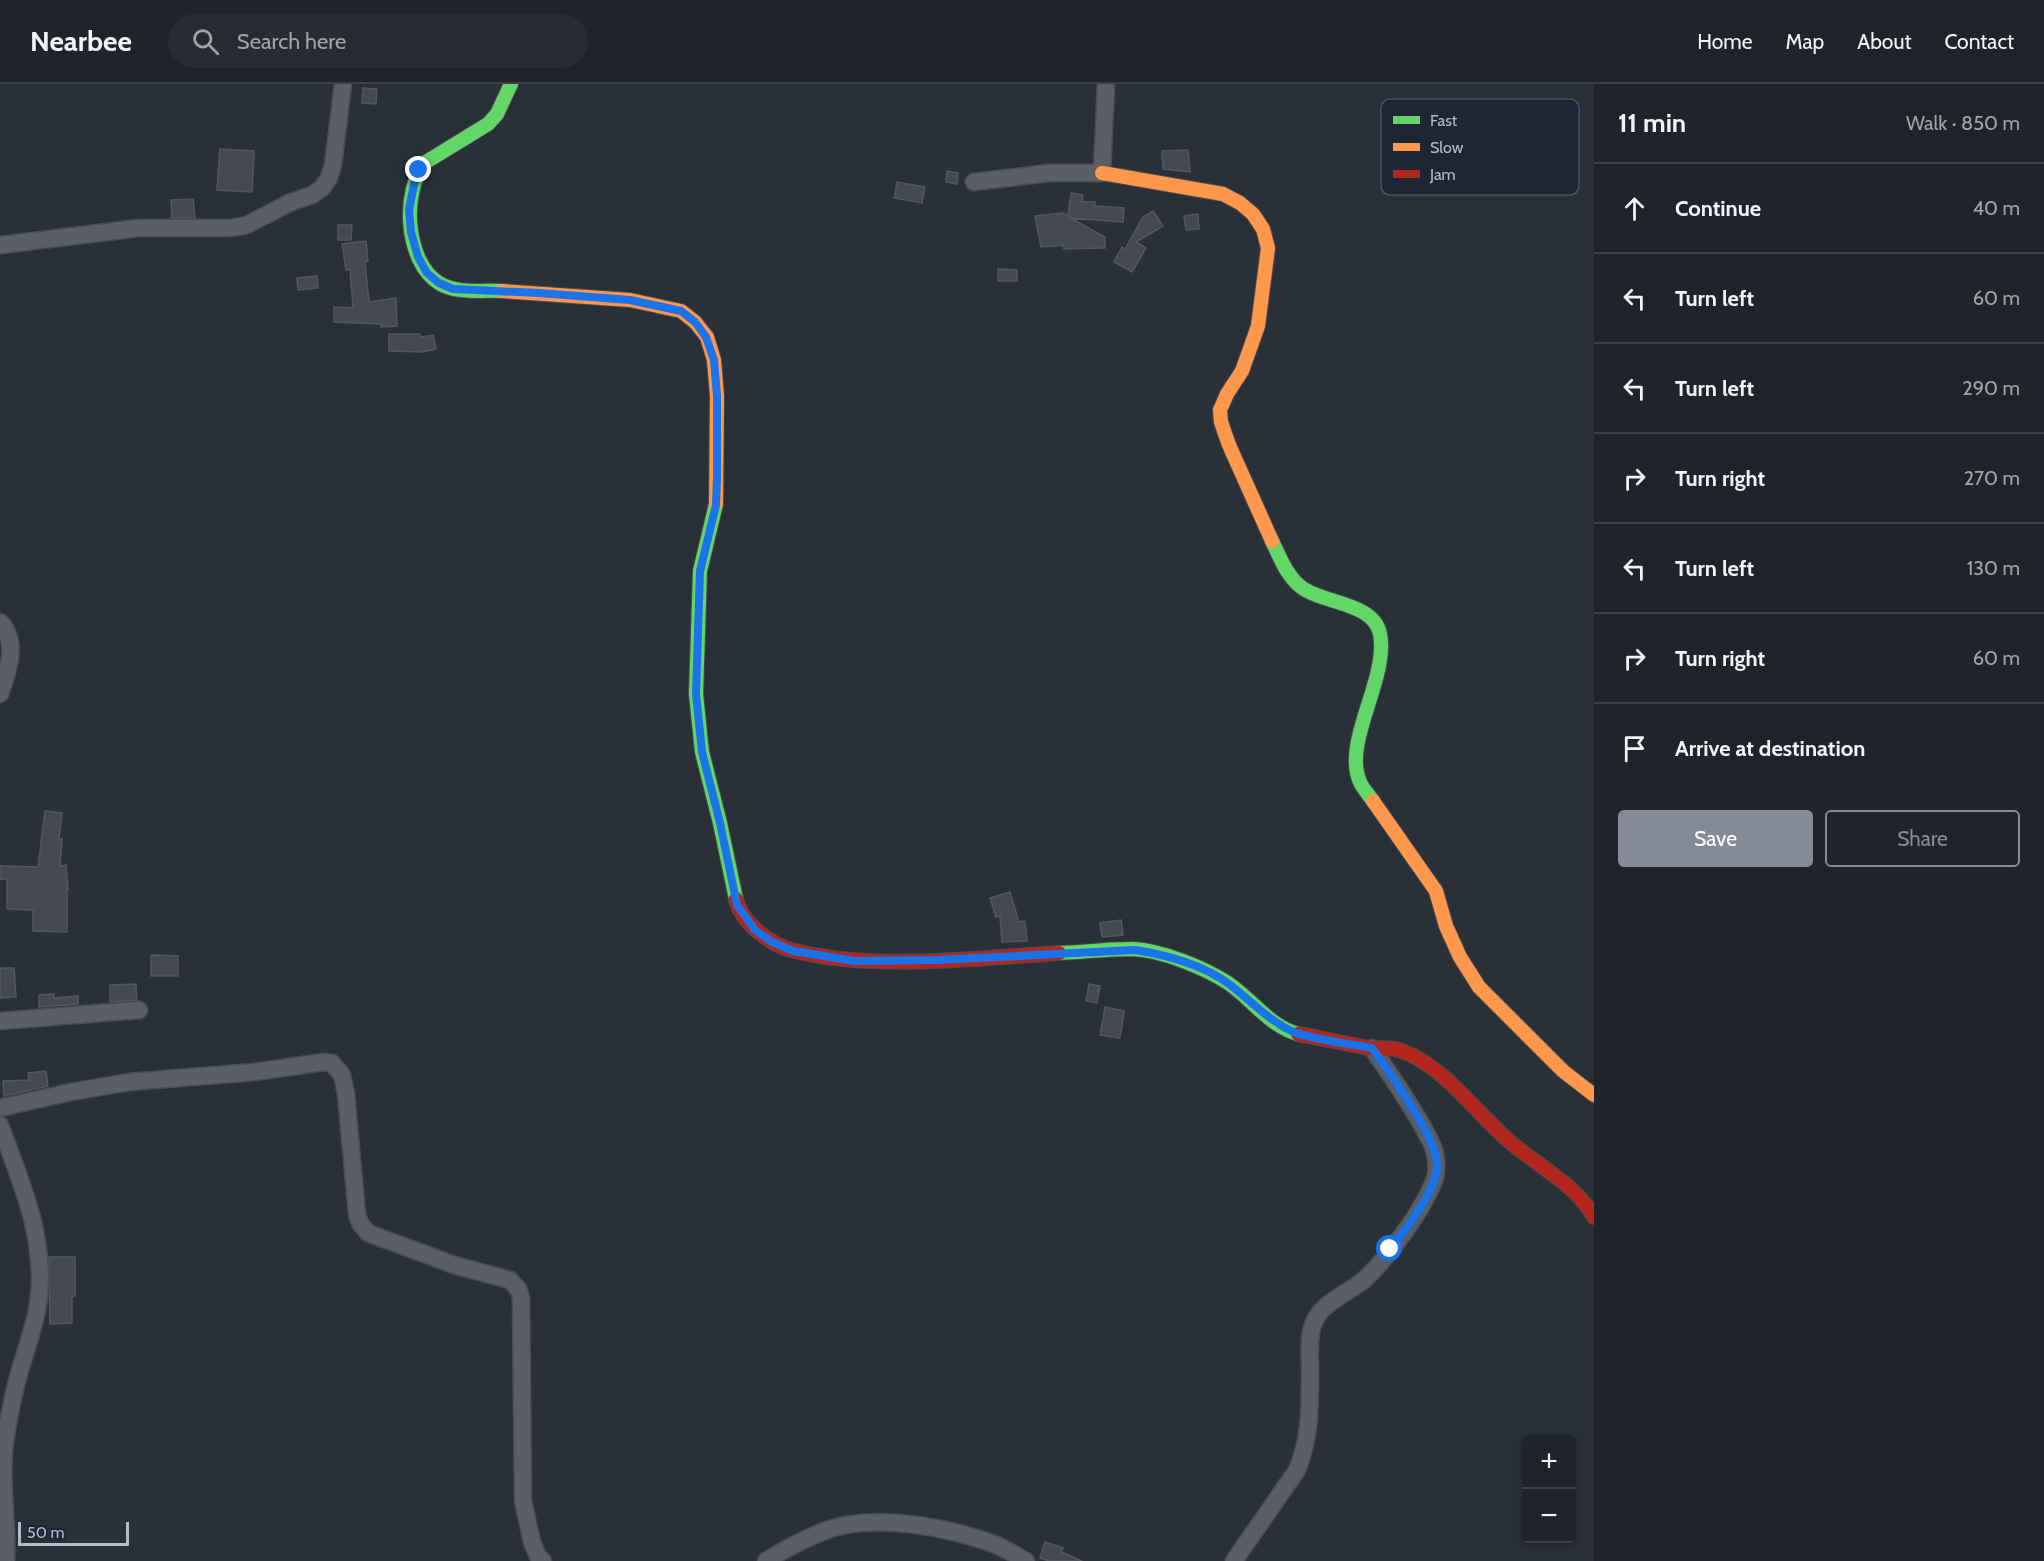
<!DOCTYPE html>
<html lang="en">
<head>
<meta charset="utf-8">
<style>
  body { margin:0; font-family:Cabin,sans-serif; background:#282c32; color:#f1f3f6 }
  .controls { position:absolute; right:18px; bottom:18px; display:grid; overflow:hidden; border-radius:6px; box-shadow:0 2px 4px #0004 }
  .controls button { width:54px; height:54px; display:grid; place-items:center; padding:0; border:0; border-bottom:2px solid #3d4147; background:#20242a; color:#f1f3f6; font:30px sans-serif }
  .scale { position:absolute; left:18px; bottom:15px; width:111px; box-sizing:border-box; padding-left:6px; border:3px solid #b4bcc9; border-top:0; font-size:16px; line-height:21px; white-space:nowrap; color:#b4bcc9; -webkit-text-stroke:4px #1d2633; paint-order:stroke }
  .stop { position:absolute; width:18px; height:18px; margin:-14px; border:4px solid #1a73e8; border-radius:50%; background:#fff }
  .stop.end { background:#1a73e8; border-color:#fff; box-shadow:0 2px 6px #0008 }
  .list { margin:0; padding:0; list-style:none }
  h2 { display:flex; justify-content:space-between; align-items:center; height:78px; margin:0; padding:0 24px; font-size:26px }
  h2 small { font-size:20px; font-weight:400; color:#a2a4a8 }
  .list li { display:grid; grid-template-columns:39px 1fr auto; gap:18px; align-items:center; box-sizing:border-box; height:90px; padding:0 24px; border-top:2px solid #3d4147 }
  .list b { display:block; font-size:22px; white-space:nowrap }
  .list em { font-size:20px; font-style:normal; color:#a2a4a8 }
  .actions { display:flex; gap:12px; padding:18px 24px }
  .actions a { flex:1; padding:14px 0; border:2px solid #848b96; border-radius:6px; text-align:center; font-size:21px; color:#848b96 }
  .actions .main { background:#848b96; color:#fff }
  .icon { flex:none; width:33px; height:33px; fill:none; stroke:currentColor; stroke-width:2; stroke-linecap:round; stroke-linejoin:round }
  .map { position:relative; flex:none; width:1594px; height:1477px; overflow:hidden }
  header { display:flex; align-items:center; gap:36px; box-sizing:border-box; height:84px; padding:0 30px; background:#20242a; border-bottom:2px solid #3d4147 }
  header strong { font-size:28px }
  nav { display:flex; gap:33px; margin-inline-start:auto; font-size:21px }
  .search { width:420px; height:54px; background:#282c32; display:flex; align-items:center; gap:15px; box-sizing:border-box; padding:0 21px; border-radius:33px; color:#a2a4a8; font-size:22px }
  main { display:flex }
  aside { flex:1; background:#20242a }
  .map>svg:first-child { display:block }
  .building { fill:#444950; stroke:#52575f; stroke-width:1.5 }
  .lines { fill:none; stroke-linecap:round; stroke-linejoin:round }
  .street-casing { stroke:#484c53; stroke-width:19 }
  .fast-casing { stroke:#484c53; stroke-width:16 }
  .slow-casing { stroke:#484c53; stroke-width:16 }
  .jam-casing { stroke:#484c53; stroke-width:16 }
  .street { stroke:#5a5e66; stroke-width:16 }
  .fast { stroke:#63d668; stroke-width:14 }
  .slow { stroke:#ff974d; stroke-width:14 }
  .jam { stroke:#b3261e; stroke-width:14 }
  .route { stroke:#1a73e8; stroke-width:8 }
  .key { fill:#1d2633; stroke:#4a5360; stroke-width:1.5 }
  .key-label { font-size:16px; fill:#b4bcc9 }
</style>
</head>
<body>
<header>
<strong>Nearbee</strong>
<div class="search"><svg class="icon" aria-label="search" viewBox="0 0 24 24"><circle cx="10" cy="10" r="6"/><path d="M15 15l6 6"/></svg>Search here</div>
<nav><a>Home</a><a>Map</a><a>About</a><a>Contact</a></nav>
</header>
<main>
<div class="map">
<svg width="1594" height="1477" viewBox="0 0 1594 1477">
  <rect width="100%" height="100%" fill="#2a3038"/>
  <path class="building" d="M363,4l14,1 -1,15 -14,-1z
    M220,65l34,2 -2,41 -35,-2z
    M1188,66l2,22 -27,-3 -1,-18z
    M947,87l11,2 -1,11 -11,-2z
    M897,98l28,5 -3,16 -28,-5z
    M1071,109l12,2 -1,7h13v4l29,2 -1,14 -53,-4 35,19v11l-41,1v-4l-23,2 -6,-31 28,-3 5,3z
    M193,115l2,19h-23l-1,-18z
    M1153,127l10,15 -27,16 10,6 -14,24 -18,-10 8,-15 3,2 18,-32z
    M1198,130l1,15 -13,1 -2,-14z
    M338,141h14l-1,15h-13z
    M366,157l2,20 -3,1 4,40 27,-4 1,28 -16,1v-3l-47,-2v-15l19,1 -3,-39 -4,1 -4,-26z
    M998,185l19,1v11h-19z
    M317,192l1,12 -20,2 -1,-12z
    M389,250h31v3l13,-2 3,14 -13,3 -34,-1z
    M45,727l17,2 -3,26h3l-2,27 6,-1 2,24h-1v43l-34,-1v-21l-26,-1v-30h-7v-13l38,1z
    M1010,808l9,30 6,-1 2,20 -25,1 -2,-26 -4,1 -6,-19z
    M1121,836l2,15 -21,2 -2,-14z
    M151,871l27,1v20h-27z
    M0,884h14l2,29 -16,1z
    M136,900l1,16 -27,2v-17z
    M1089,900l11,2 -3,17 -11,-2z
    M54,910v4l24,-2v8l-39,3v-12z
    M1105,923l19,4 -4,27 -20,-3z
    M46,987l2,15 -44,10 -1,-15 26,-1 -1,-7z
    M49,1173h26v39h-3v27l-22,1z
    M1045,1458l18,6 -2,4 21,9h-33l-9,-3z"/>
  <g class="lines">
    <defs>
      <path id="street" d="M974,98l75,-9h53l4,-89
        M0,161l139,-17h91l17,-3 42,-22 23,-8 10,-7 7,-10 4,-13 10,-81
        M0,538c19,20 8,50 0,72
        M0,937l139,-11
        M0,1024l71,-16 58,-10 125,-10 70,-10 8,1 10,12 4,19 11,120 3,9 8,10 86,32 56,15 9,10 2,8 2,203 9,41 6,14 5,5
        M0,1041c21,58 45,109 39,172 -3,30 -16,58 -23,88 -5,21 -10,45 -12,67 -3,36 4,73 2,109
        M766,1477c19,-12 40,-23 61,-31 48,-17 120,-3 167,14 11,4 21,11 32,17
        M1234,1477l63,-91c14,-33 13,-67 13,-103 0,-14 -2,-32 4,-45 9,-21 36,-29 52,-44 22,-21 57,-68 68,-97 3,-8 3,-18 1,-27 -1,-8 -7,-17 -11,-25 -15,-28 -34,-54 -52,-81"/>
      <path id="fast" d="M502,207c-20,-1 -46,3 -63,-8 -34,-21 -38,-93 -13,-121l62,-38 9,-10 14,-30
        M716,420l-16,67 -4,123 6,58 18,71 16,76
        M1272,457c8,16 14,34 29,46 22,17 73,15 79,47 9,44 -38,108 -20,148 3,7 9,13 13,19
        M1059,869c25,-1 50,-4 74,-4 28,1 72,19 95,34 24,16 41,43 70,51"/>
      <path id="slow" d="M1102,89l121,21 17,9 13,11 10,15 5,19 -10,78 -16,45 -15,23 -7,16 1,12 8,23 43,96
        M502,207l128,9 51,11 14,11 12,15 7,23 3,36 -1,108
        M1373,717l63,90 10,35 14,31 19,30 84,84 31,24"/>
      <path id="jam" d="M736,815c5,24 36,47 59,52 82,20 180,7 264,2
        M1298,950c24,4 48,10 72,14 10,1 22,-1 32,3 42,15 74,62 108,91 28,24 64,41 84,75"/>
    </defs>
    <use href="#street" class="street-casing"/>
    <use href="#fast" class="fast-casing"/>
    <use href="#slow" class="slow-casing"/>
    <use href="#jam" class="jam-casing"/>
    <use href="#street" class="street"/>
    <use href="#fast" class="fast"/>
    <use href="#slow" class="slow"/>
    <use href="#jam" class="jam"/>
  </g>
  <g class="lines">
    <path class="route" d="M419,86l-5,14 -5,26 2,22 7,25 9,16 12,10 14,6 86,4 91,7 51,11 14,11 11,15 8,23 3,36v82l-1,27 -16,66 -4,123 6,58 18,71 17,82 18,25 17,12 21,9 62,10 82,-1 198,-10c32,5 68,15 94,34 21,16 38,35 62,47 18,8 60,13 81,17 17,24 65,90 65,117 0,25 -31,64 -47,84"/>
  </g>
  <rect x="1381" y="15" width="198" height="96" rx="9" class="key"/>
  <rect x="1393" y="32" width="27" height="8" fill="#63d668"/>
  <rect x="1393" y="59" width="27" height="8" fill="#ff974d"/>
  <rect x="1393" y="86" width="27" height="8" fill="#b3261e"/>
  <g class="key-label">
    <text x="1430" y="42">Fast</text>
    <text x="1430" y="69">Slow</text>
    <text x="1430" y="96">Jam</text>
  </g>
</svg>
<div class="controls">
<button>+</button>
<button>−</button>
</div>
<div class="scale">50 m</div>
<div class="stop" style="left:1390px;top:1165px"></div>
<div class="stop end" style="left:419px;top:86px"></div>
</div>
<aside>
<h2>11 min<small>Walk · 850 m</small></h2>
<ul class="list">
<li><svg class="icon" aria-label="ahead" viewBox="0 0 24 24"><path d="M12 20V5M6 11l6-6 6 6"/></svg><div><b>Continue</b></div><em>40 m</em></li>
<li><svg class="icon" aria-label="left" viewBox="0 0 24 24"><path d="M17 20v-9H6M10 6l-5 5 5 5"/></svg><div><b>Turn left</b></div><em>60 m</em></li>
<li><svg class="icon" aria-label="left" viewBox="0 0 24 24"><path d="M17 20v-9H6M10 6l-5 5 5 5"/></svg><div><b>Turn left</b></div><em>290 m</em></li>
<li><svg class="icon" aria-label="right" viewBox="0 0 24 24"><path d="M7 20v-9h11M14 6l5 5-5 5"/></svg><div><b>Turn right</b></div><em>270 m</em></li>
<li><svg class="icon" aria-label="left" viewBox="0 0 24 24"><path d="M17 20v-9H6M10 6l-5 5 5 5"/></svg><div><b>Turn left</b></div><em>130 m</em></li>
<li><svg class="icon" aria-label="right" viewBox="0 0 24 24"><path d="M7 20v-9h11M14 6l5 5-5 5"/></svg><div><b>Turn right</b></div><em>60 m</em></li>
<li><svg class="icon" aria-label="arrive" viewBox="0 0 24 24"><path d="M6 21V4h12l-3 4 3 4H6"/></svg><div><b>Arrive at destination</b></div></li>
</ul>
<div class="actions"><a class="main">Save</a><a>Share</a></div>
</aside>
</main>
</body>
</html>
